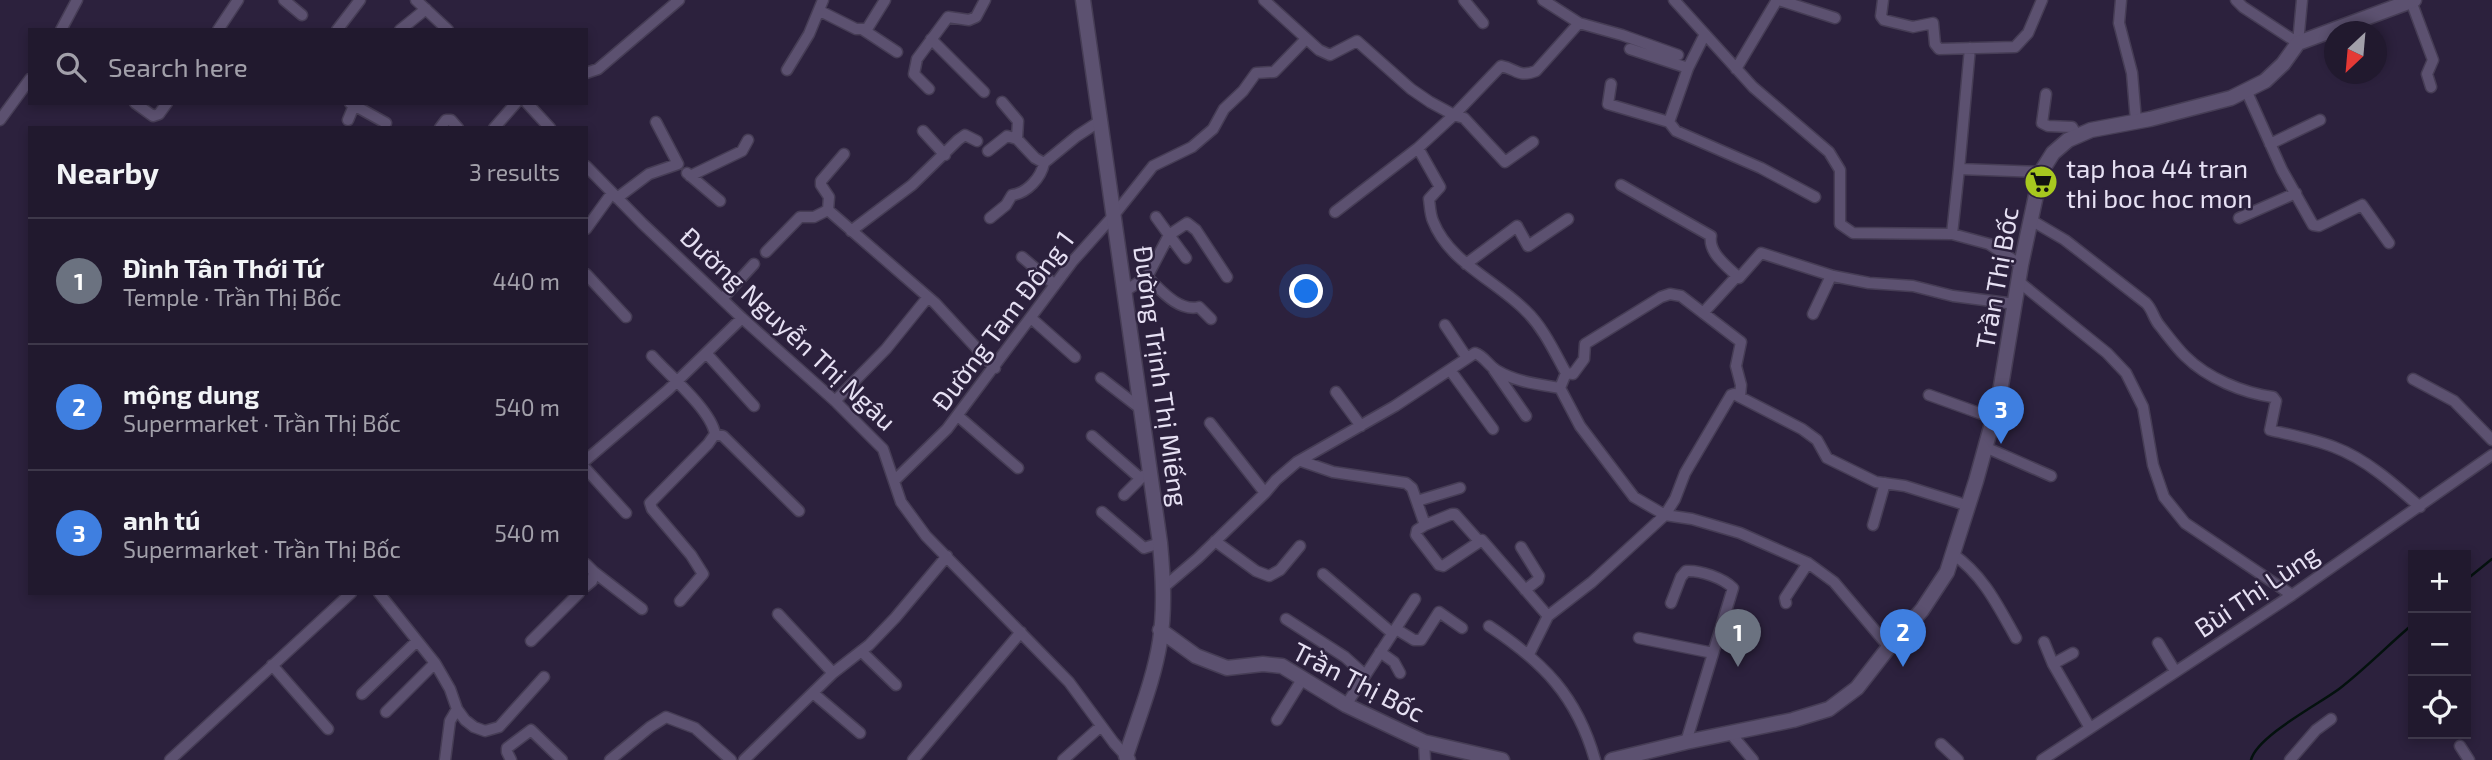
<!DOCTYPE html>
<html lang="en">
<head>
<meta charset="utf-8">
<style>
  body { margin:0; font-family:"Exo 2",sans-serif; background:#2d263a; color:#f1f3f6 }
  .controls { position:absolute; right:21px; bottom:21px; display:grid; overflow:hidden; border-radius:0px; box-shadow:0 4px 10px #0003 }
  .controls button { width:63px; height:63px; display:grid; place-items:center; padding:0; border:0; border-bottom:2px solid #3e384a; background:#21192e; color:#f1f3f6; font:35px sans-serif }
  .compass { position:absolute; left:2324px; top:21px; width:63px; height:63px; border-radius:50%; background:#21192e; box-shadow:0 4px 10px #0003; rotate:206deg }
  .you { position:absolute; left:1307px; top:292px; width:24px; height:24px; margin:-18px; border:5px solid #fff; border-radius:50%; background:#1a73e8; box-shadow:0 0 0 10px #1a73e833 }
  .badge { display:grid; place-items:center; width:46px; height:46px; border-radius:50%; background:#2563eb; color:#fff; font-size:23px; font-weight:700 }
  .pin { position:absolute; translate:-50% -58px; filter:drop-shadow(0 2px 4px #0008) }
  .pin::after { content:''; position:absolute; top:37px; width:24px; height:21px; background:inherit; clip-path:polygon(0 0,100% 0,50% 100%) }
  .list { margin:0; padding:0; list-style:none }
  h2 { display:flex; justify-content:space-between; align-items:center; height:91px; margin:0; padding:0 28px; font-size:30px }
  h2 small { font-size:23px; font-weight:400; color:#a2a0aa }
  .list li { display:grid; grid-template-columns:46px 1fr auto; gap:21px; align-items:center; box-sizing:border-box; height:126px; padding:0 28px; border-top:2px solid #3e384a }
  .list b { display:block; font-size:26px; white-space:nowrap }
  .list p { margin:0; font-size:23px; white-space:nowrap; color:#a2a0aa }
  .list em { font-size:23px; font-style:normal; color:#a2a0aa }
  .icon { flex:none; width:38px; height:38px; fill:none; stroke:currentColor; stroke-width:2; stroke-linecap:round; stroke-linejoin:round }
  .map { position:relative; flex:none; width:2492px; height:760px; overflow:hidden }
  .search { position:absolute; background:#21192e; box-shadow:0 4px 10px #0003; left:28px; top:28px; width:560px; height:77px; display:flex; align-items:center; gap:18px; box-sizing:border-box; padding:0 24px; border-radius:0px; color:#a2a0aa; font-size:26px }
  .panel { position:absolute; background:#21192e; box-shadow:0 4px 10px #0003; left:28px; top:126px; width:560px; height:469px; border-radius:0px }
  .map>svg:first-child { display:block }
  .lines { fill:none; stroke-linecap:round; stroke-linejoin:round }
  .stream { stroke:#04110e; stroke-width:2.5 }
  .street-casing { stroke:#463d55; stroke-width:13 }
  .secondary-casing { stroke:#463d55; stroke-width:17 }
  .street { stroke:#5c5170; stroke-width:10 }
  .secondary { stroke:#5c5170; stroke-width:14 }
  .labels { text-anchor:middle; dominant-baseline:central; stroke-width:5; stroke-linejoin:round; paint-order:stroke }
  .poi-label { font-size:26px; fill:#e6e0f3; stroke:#2c213d; text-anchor:start }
  .street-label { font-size:26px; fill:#e6e0f3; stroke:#2c213d }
</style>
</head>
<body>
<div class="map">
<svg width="2492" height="760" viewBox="0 0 2492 760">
  <rect width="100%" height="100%" fill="#2c213d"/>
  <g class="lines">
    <path class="stream" d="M2466,580l26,-21
      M2251,760c6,-24 68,-56 88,-71 26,-20 49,-44 74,-65"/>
    <defs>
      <path id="street" d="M284,0l18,15
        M416,0l32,30
        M1264,0l55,50 11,5 27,-14 54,48 19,13 24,13 -36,33 22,39 -11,12c1,7 1,15 4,22 16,41 62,59 92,89 18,17 29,41 41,63l-6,15 20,38 54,71 31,18 27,4 48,14 68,30 26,19 55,65
        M1464,0l19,23
        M1543,0l36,23 43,12 56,20
        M1674,0l79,87 76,65 11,18v54l13,9 99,1 37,10 32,21
        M1779,0l56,18
        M1883,0l-2,16 3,4 29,7 20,-4 2,21 4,5 76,-2 13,-14 14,-33
        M2121,0l-2,23 13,50 4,48
        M2236,0l7,7 55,36 4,-43
        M2411,1l22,59 -6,14 4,13
        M820,11l36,18h11l18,-29
        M862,29l35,23
        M61,30l16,-30
        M218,30l20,-30
        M337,30l23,-30
        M400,30l26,-21
        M931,39l53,53
        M1970,48l-11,121 82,3
        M1630,49l58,19
        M1736,69l41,-69
        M787,70l22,-36 14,-34
        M586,73l12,-4 81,-69
        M1611,84l-3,20 61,18 19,-54 17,-34
        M929,89l-15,-15 3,-15 31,-42 21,3 7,-3 9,-17
        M2246,90l36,80 31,55 6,1 43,-21 27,38
        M2046,94l-4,29 6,3 24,1 5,9
        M1002,102l16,19 -1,18 18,19 9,5 33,-27 23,-15
        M135,103l18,13 6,-2 8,-11
        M350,103l36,20
        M527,103l23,25
        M0,120l30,-41
        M348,120l7,-17
        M1669,122l7,9 85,37 54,29
        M440,128l6,-8h5l7,8
        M494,128l22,-25
        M923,131l22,24
        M1533,142l-28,20 -41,-44 -10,-3 47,-49c16,3 17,12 35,5l43,-48
        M2270,144l50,-24
        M988,151l19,-15 10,3
        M586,166l56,57 100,95 93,83 48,48 18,53 25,34 143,146 45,61 12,13
        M687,173l33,28
        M690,176l52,-25 6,-11
        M1621,185l90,51c-3,17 16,30 28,42l22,-25 72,23 36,7 44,3 40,10 62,8
        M617,198l32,-24 29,-10 -22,-42
        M828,210l1,-13 -8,-12v-4l23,-27
        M1335,212l83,-64
        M990,218l16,-13 6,-10c15,-2 29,-17 32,-32
        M2239,218l57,-25
        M2031,220l34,20 81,63c7,7 7,15 14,23 8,10 16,21 25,30 22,22 58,37 88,41l3,4 -6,29c21,5 43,9 64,17 32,12 60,37 86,60
        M586,229l26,-36
        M851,231l61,-46 46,-45 7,-5 12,6
        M1952,234l7,-65
        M766,252l34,-35h14l14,-7 107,93 60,65
        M1022,257l33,28
        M1186,258l-17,-23 18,-12 9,7 31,47
        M1466,264l51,-38 11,20 40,-27
        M586,274l40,43
        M1147,277c13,12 31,35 52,30l12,12
        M2018,281l89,72 19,20 17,34 10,58 11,32 21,26 107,72
        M1125,291l22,-14 22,-42 -13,-18
        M722,299l32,-35
        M1703,313l34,-37
        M1813,314l18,-38
        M1031,318l44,39
        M1445,325l22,33
        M707,354l47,52
        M652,356c17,19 59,54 63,78l-7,10 -58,59 2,6 39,46 12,19 -23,27
        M1450,370l43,59
        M1494,370l32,46
        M1566,373l7,1 11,-15 1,-15 76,-47 9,-3 11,2 60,46 -5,24 5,19 -1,12
        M1101,378l40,31
        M2413,379l41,22 38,39
        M1336,392l25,34
        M1929,395l64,23
        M835,401l51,-52 42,-52
        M958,416l60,52
        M1210,423l55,70
        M715,434l8,2 76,75
        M1092,436l48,42
        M1985,447l66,29
        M586,460l82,-70 74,-72
        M1301,461l32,11 73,11 6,5 13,37 -8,5 -1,5 23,30 4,1 39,-26 66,76
        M586,469l40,44
        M895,480l52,-51 125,-167 42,-47 39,-49 39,-19 21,-18 11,-20 19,-18 13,-18 18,-1 32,-33
        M1124,495l19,-19
        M1417,501l43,-13
        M1102,512l42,36 16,-5
        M1425,525l27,-11h3l24,27
        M1873,525l12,-42
        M1215,541l41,30 13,5 11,-6 20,-24
        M1521,547l18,29 -1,4 -13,10
        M1953,554c31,22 45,52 63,84
        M586,564l8,8 48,37
        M1323,574l69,59
        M586,586l6,-5 2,-9
        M1164,587l34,-29 67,-65 11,-13 21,-18 98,-56 80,-53c9,3 13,12 21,17 20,12 41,14 64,18
        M379,593l56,70 15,26 7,20 8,11 9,7 11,4 14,-4 45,-50
        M1671,603l10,-26 5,-6c14,-1 37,7 47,17l-47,154
        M1786,603l-1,-5 23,-35
        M778,614l55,59
        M1286,619l59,38 20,18
        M1489,626c54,36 88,70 106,134
        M1396,629l18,11h7l18,-28 23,16
        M1639,638l74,15
        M531,641l48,-48
        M2044,642l9,22 37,64
        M2158,643l17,28
        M862,652l34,33
        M1380,652l14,10 6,11
        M1529,654l19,-38 44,-34 73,-67 10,-16 10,-26 46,-78 3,-1 68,35 15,11 10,18 49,24 29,4 64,20
        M2053,664l20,-11
        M272,665l56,64
        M813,693l47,40
        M362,694l55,-53
        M1346,705l69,-106
        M386,712l49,-49
        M1277,720l26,-42
        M1731,734l22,26
        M1424,742l1,18
        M1941,744l17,16
        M2460,746l9,14
        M170,760l181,-167
        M445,760l5,-39 7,-12
        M511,760l-4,-8v-4l24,-18 31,30
        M610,760l40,-33 16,-10 29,11 36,32
        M744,760l89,-87 36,-28 26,-27 52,-62
        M913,760l108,-128
        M1063,760l38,-34
        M2042,760l250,-165 200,-140
        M2290,760l26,-30 15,-11"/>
      <path id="secondary" d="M1083,0l77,543c3,33 5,65 0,98 -6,39 -22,77 -34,115l2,4
        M1160,630l36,26 31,12 36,-4 19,2 64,39 78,37 78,18
        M1612,760l74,-18 107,-22 36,-11 28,-21 32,-41 33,-37 25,-38 29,-91 23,-83 22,-133 20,-93 12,-19 15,-13 23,-10 59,-11 81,-21 34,-17 18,-17 15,-21 116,-43"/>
    </defs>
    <use href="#street" class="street-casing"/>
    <use href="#secondary" class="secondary-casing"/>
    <use href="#street" class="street"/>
    <use href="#secondary" class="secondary"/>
  </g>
  <defs>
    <symbol id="supermarket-disc" viewBox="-11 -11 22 22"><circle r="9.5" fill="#a7c81f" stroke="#2c213d"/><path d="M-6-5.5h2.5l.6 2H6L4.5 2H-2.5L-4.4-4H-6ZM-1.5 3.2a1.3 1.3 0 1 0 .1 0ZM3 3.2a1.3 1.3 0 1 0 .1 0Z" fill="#111"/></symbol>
  </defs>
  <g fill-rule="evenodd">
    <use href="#supermarket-disc" x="2022" y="163" width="38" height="38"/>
  </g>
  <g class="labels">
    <g class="poi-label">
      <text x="2066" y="167">tap hoa 44 tran<tspan x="2066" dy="30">thi boc hoc mon</tspan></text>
    </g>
    <g class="street-label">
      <text transform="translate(1996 278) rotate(-80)">Trần Thị Bốc</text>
      <text transform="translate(1002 320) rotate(-53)">Đường Tam Đông 1</text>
      <text transform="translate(789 328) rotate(43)">Đường Nguyễn Thị Ngâu</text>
      <text transform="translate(1162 376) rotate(82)">Đường Trịnh Thị Miếng</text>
      <text transform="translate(2256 590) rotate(-34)">Bùi Thị Lùng</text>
      <text transform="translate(1359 681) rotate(27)">Trần Thị Bốc</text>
    </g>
  </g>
</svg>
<div class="controls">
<button>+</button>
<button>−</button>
<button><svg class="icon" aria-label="locate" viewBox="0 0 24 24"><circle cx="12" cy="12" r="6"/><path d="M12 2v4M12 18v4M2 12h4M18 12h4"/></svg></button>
</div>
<svg class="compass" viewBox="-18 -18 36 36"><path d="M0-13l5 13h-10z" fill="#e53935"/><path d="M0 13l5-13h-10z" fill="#a2a0aa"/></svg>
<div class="you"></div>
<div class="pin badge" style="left:1738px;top:667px;background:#6b7280">1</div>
<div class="pin badge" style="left:1903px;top:667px;background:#3f7fe0">2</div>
<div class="pin badge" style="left:2001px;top:444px;background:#3f7fe0">3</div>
<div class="search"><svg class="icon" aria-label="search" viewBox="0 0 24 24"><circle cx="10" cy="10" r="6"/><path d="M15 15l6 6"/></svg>Search here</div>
<section class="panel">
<h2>Nearby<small>3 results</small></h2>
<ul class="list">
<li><span class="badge" style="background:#6b7280">1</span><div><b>Đình Tân Thới Tứ</b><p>Temple · Trần Thị Bốc</p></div><em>440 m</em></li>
<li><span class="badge" style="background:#3f7fe0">2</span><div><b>mộng dung</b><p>Supermarket · Trần Thị Bốc</p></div><em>540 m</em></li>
<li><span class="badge" style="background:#3f7fe0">3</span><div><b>anh tú</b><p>Supermarket · Trần Thị Bốc</p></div><em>540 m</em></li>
</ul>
</section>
</div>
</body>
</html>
